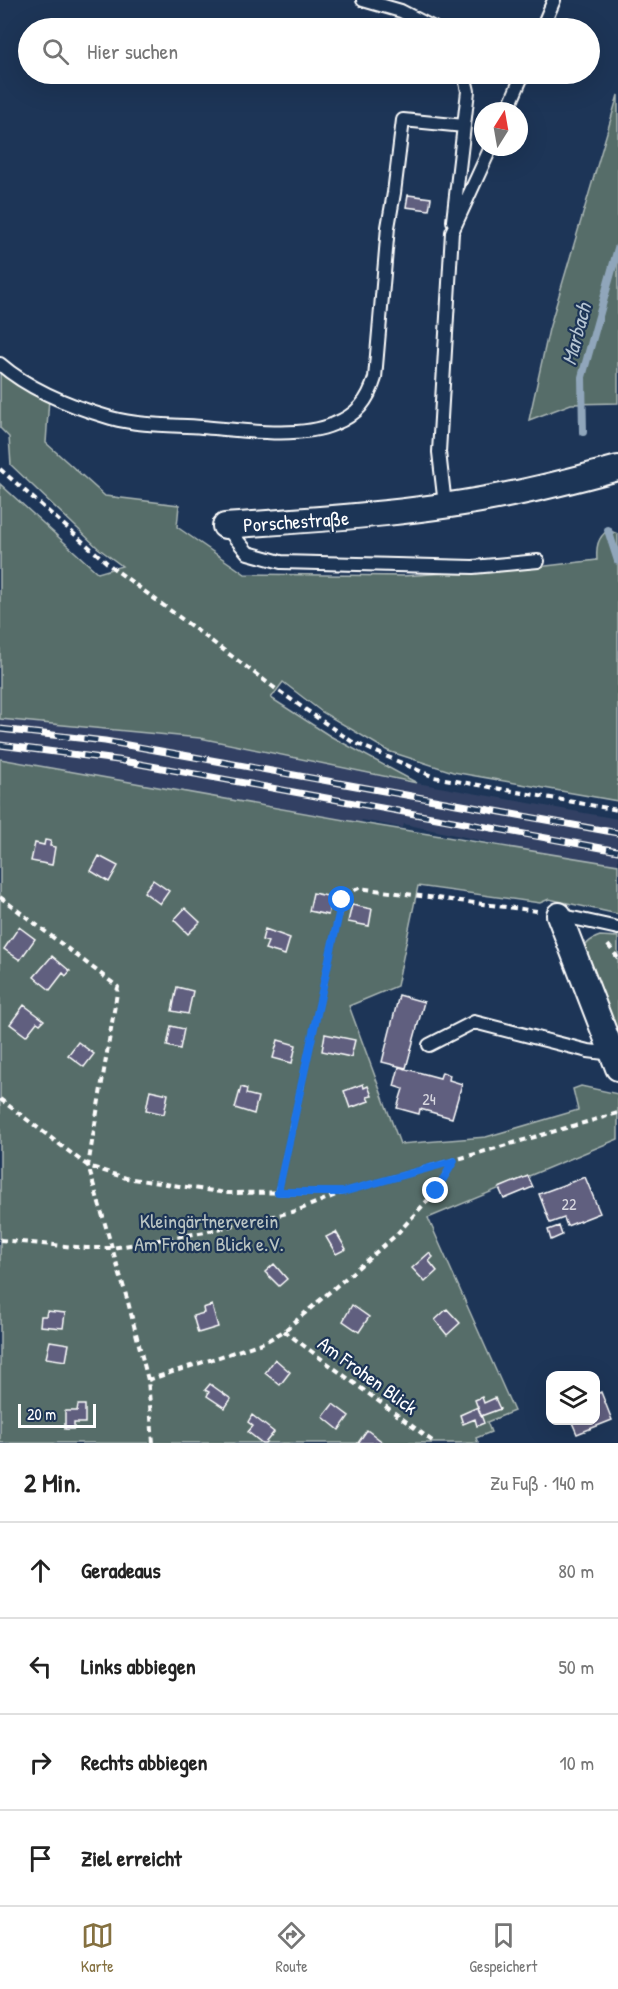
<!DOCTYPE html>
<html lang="de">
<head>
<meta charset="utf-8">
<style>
  body { margin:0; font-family:"Patrick Hand",sans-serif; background:#f6f6f6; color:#222 }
  .controls { position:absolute; right:18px; bottom:18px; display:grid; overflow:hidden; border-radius:12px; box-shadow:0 6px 24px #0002 }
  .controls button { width:54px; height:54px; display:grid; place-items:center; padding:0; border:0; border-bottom:2px solid #e0e0e0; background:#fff; color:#222; font:30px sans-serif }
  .compass { position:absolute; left:474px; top:102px; width:54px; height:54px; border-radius:50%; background:#fff; box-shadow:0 6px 24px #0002; rotate:11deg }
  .scale { position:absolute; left:18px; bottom:15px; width:78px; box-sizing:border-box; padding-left:6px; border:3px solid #fff; border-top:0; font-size:16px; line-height:21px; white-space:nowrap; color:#fff; -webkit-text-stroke:4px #1d3557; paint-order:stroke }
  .stop { position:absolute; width:18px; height:18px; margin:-14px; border:4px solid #1a73e8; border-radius:50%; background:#fff }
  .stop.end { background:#1a73e8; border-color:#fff; box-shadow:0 2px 6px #0008 }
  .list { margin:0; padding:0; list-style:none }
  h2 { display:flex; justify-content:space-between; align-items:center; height:78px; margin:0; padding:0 24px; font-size:26px }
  h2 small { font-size:20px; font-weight:400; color:#767676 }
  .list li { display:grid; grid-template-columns:39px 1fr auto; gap:18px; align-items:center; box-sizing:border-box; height:96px; padding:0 24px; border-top:2px solid #e0e0e0 }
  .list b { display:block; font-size:22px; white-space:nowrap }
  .list em { font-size:20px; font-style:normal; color:#767676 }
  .icon { flex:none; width:33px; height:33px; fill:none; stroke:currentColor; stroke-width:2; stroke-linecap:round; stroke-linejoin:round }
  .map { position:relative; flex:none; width:618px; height:1443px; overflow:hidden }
  .search { position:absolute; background:#fff; box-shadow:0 6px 24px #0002; left:18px; right:18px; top:18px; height:66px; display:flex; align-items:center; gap:15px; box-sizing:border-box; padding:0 21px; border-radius:33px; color:#767676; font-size:22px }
  .sheet { height:462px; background:#fff }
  nav { display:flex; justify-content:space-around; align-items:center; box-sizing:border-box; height:84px; border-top:2px solid #e0e0e0; background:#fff; font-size:16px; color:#767676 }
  nav a { display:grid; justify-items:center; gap:3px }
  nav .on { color:#857141 }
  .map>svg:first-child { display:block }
  .built { fill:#314163 }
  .green { fill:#566d69; stroke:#aab6b4; stroke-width:1.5 }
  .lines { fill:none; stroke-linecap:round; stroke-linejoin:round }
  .stream { stroke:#90a6bb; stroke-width:8 }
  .building { fill:#605e7f; stroke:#fff; stroke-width:1.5 }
  .service-casing { stroke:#fff; stroke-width:16 }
  .minor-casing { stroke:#fff; stroke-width:28 }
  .path { stroke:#fff; stroke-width:4; stroke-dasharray:6 4.5; stroke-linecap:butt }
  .service { stroke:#1d3557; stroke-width:12 }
  .minor { stroke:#1d3557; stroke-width:24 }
  .rail-casing { stroke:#fff; stroke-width:7 }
  .rail { stroke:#1d3557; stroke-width:4.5; stroke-dasharray:14; stroke-linecap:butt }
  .route { stroke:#1a73e8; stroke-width:8 }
  .labels { text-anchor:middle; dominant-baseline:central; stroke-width:4.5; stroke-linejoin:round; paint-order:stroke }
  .number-label { font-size:16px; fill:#d7d7df }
  .street-label { font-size:20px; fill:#fff; stroke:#1d3557 }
  .park-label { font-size:20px; fill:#bbc5c3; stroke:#1d3557 }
  .water-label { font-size:21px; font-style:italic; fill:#b5c4d2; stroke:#1d3557 }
</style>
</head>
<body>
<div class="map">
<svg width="618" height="1443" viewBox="0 0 618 1443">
  <rect width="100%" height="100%" fill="#1d3557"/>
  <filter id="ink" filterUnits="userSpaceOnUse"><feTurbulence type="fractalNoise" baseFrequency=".0167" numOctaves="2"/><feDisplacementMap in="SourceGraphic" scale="12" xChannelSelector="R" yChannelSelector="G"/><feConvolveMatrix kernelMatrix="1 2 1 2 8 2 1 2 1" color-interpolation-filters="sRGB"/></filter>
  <g filter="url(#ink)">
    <path class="built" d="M0,719l200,19 217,45 201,36v46l-93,-15 -121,-26 -1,4 -41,-8 -1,3 -361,-64z"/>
    <path class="green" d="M618,95v308l-47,1 -42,16 20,-91z
      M0,371l49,27 -3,45 59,53 74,9 -2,22 68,47 158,2 143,-10 51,-6c-1,-12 0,-22 11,-30l10,4v267l-165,-29 -65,-21 -66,-39 -39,-30 -12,16 59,38 87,47 -217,-45 -200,-19v-235l98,89 24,-7 -24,-18 -87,-83 -2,-28 -9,-9z
      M0,759l361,64 257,42v49l-69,-15 -9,4 -122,-17 -21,100 -48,20 51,138 86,-7 92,-27 -5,-21 8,-3 37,8v45l-190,79 86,193 -27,11 4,10 -15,6 2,5h-478z
      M600,936l18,1v103l-37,-85c4,-11 8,-15 19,-19z"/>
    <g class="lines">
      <path class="stream" d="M583,432l-1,-55 36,-129
        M608,530l10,31"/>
    </g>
    <path class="building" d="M408,195l23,3 -2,12 -23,-3z
      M45,840l6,1 -1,5 5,1 -3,18 -21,-4 4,-18 9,2z
      M99,856l19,10 -9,16 -18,-11z
      M153,880l16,11 -9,13 -16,-12z
      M313,893l19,4 -4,18 -19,-4z
      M352,905l20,4 -3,17 -21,-4z
      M185,908l15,14 -12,12 -14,-14z
      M19,927l16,12 -15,21 -16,-11z
      M265,929l25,9 -5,17 -20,-6 3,-7 -6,-2z
      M52,956l18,15 -4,5 -3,-3 -13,17 -16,-13z
      M177,987l16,4 -5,23 -16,-3z
      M399,995l25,7 -18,66 -24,-6z
      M24,1005l20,15 -4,4 -3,-2 -11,14 -16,-12z
      M171,1026l13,3 -4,20 -13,-3z
      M325,1034l30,6 -4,17 -29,-6z
      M278,1040l18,5 -4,18 -19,-5z
      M78,1042l16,12 -10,13 -16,-12z
      M399,1067l41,11 2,-6 8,3 -1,5 13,4 -10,34 -32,-9 -1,5 -22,-6 6,-19 -9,-3z
      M363,1084l1,4 4,-2 4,10 -5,1 2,4 -19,7 -6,-17z
      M241,1087l6,2 -1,5 12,3 -4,17 -19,-6z
      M150,1090l18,4 -4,20 -18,-4z
      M528,1176l5,11 -29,12 -5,-11z
      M585,1177l15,36 -33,13 -3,-8 -14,5 -11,-29z
      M559,1226l3,9 -11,5 -3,-10z
      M336,1232l10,17 -10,5 -10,-17z
      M429,1253l4,4 -4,4 8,10 -12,11 -13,-14z
      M274,1264l13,15 -8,7 -14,-14z
      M212,1305l6,22 -20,6 -5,-17 11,-3 -1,-5z
      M352,1305l17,12 -10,15 -16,-11z
      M447,1309l13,14 -13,12 -12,-15z
      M47,1311l18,2 -2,15 -23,-2 1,-10h5z
      M50,1341l19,3 -3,17 -20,-3z
      M275,1359l15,13 -10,13 -15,-12z
      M210,1384l21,15 -6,9 -18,-12 2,-4 -4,-2z
      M601,1392l11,28 -35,14 -6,-14h25v-26z
      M482,1397l2,6 11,-5 5,11 -19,7 -6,-16z
      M333,1404l16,12 -10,14 -16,-13z
      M78,1405h7v18h-11v6h-9v-18h12z
      M478,1407l6,16 -7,3 -2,-7 -12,5 -3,-9z
      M252,1415l22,17 -9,11h-3l-14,-11 5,-6 -5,-4z
      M367,1430l17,13h-26z"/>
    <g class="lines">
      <defs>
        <path id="service" d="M363,0l38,11 33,17
          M542,28l12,-28
          M507,111l16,-37
          M453,221l15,-130 -4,-17
          M0,364c30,26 73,43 111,54 29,8 61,7 91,9 38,3 98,12 132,-3 23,-9 34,-23 41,-46l13,-151 6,-34 9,-73 61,6
          M445,505l-6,-53 13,-220 39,-85
          M225,526l23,27 33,9 192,5 65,-6
          M559,915l59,13
          M429,1045l45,-23 114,29 25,3"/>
        <path id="minor" d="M225,526c94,-7 189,-12 282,-31 37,-7 74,-17 111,-27
          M559,915l59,153"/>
      </defs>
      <use href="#service" class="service-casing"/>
      <use href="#minor" class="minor-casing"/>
      <path class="path" d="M0,469l113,99 163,121 75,52 83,36 184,33
        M0,897l118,90 -30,179 40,136 20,78 5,63
        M608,945l10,13
        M0,1099l88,67 38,12 100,15 113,-1
        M278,1192l64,-292 6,-7 11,-5 178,23
        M0,1240l86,8h26l93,-16 91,-21 47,-19 275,-79
        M284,1331l151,112
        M148,1380l117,-38 19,-11 111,-95 41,-45 17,-29"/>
      <use href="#service" class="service"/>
      <use href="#minor" class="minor"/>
      <defs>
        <path id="rail" d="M0,729l105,12 513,92
          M0,745l118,15 500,91"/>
      </defs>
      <use href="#rail" class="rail-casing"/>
      <use href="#rail" class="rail"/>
    </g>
  </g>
  <g class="lines" filter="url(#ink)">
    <path class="route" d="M342,900l-64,292h65l111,-31 -18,30"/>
  </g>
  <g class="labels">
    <g class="number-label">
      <text x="429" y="1099">24</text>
      <text x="569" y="1204">22</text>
    </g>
    <g class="street-label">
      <text transform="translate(296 521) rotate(-4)">Porschestraße</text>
      <text transform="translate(368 1375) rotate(36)">Am Frohen Blick</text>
    </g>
    <g class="park-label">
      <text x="209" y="1220">Kleingärtnerverein<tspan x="209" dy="23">Am Frohen Blick e.V.</tspan></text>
    </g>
    <g class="water-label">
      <text transform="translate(576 334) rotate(-75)">Marbach</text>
    </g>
  </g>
</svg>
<div class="controls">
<button><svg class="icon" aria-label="layers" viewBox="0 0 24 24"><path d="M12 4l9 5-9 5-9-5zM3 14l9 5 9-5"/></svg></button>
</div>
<svg class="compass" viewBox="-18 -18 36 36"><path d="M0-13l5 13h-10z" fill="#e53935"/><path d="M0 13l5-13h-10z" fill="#767676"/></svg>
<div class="scale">20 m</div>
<div class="stop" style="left:342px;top:900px"></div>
<div class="stop end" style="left:436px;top:1191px"></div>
<div class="search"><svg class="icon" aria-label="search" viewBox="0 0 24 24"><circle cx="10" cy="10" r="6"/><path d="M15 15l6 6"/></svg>Hier suchen</div>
</div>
<section class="sheet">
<h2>2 Min.<small>Zu Fuß · 140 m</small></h2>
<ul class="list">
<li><svg class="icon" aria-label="ahead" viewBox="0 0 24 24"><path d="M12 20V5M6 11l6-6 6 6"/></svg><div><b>Geradeaus</b></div><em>80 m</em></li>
<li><svg class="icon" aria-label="left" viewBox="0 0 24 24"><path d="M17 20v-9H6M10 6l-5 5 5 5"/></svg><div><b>Links abbiegen</b></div><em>50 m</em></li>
<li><svg class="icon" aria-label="right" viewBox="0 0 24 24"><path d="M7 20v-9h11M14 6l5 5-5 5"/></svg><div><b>Rechts abbiegen</b></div><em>10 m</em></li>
<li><svg class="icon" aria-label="arrive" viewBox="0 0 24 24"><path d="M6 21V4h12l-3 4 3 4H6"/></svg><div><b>Ziel erreicht</b></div></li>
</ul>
</section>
<nav>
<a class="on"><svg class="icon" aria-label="map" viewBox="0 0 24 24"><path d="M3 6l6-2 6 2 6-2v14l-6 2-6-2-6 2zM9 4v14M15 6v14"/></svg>Karte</a>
<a><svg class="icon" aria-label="directions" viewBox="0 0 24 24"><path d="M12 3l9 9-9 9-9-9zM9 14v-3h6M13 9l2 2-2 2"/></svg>Route</a>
<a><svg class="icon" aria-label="saved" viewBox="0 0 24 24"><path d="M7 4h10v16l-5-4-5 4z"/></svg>Gespeichert</a>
</nav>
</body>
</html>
